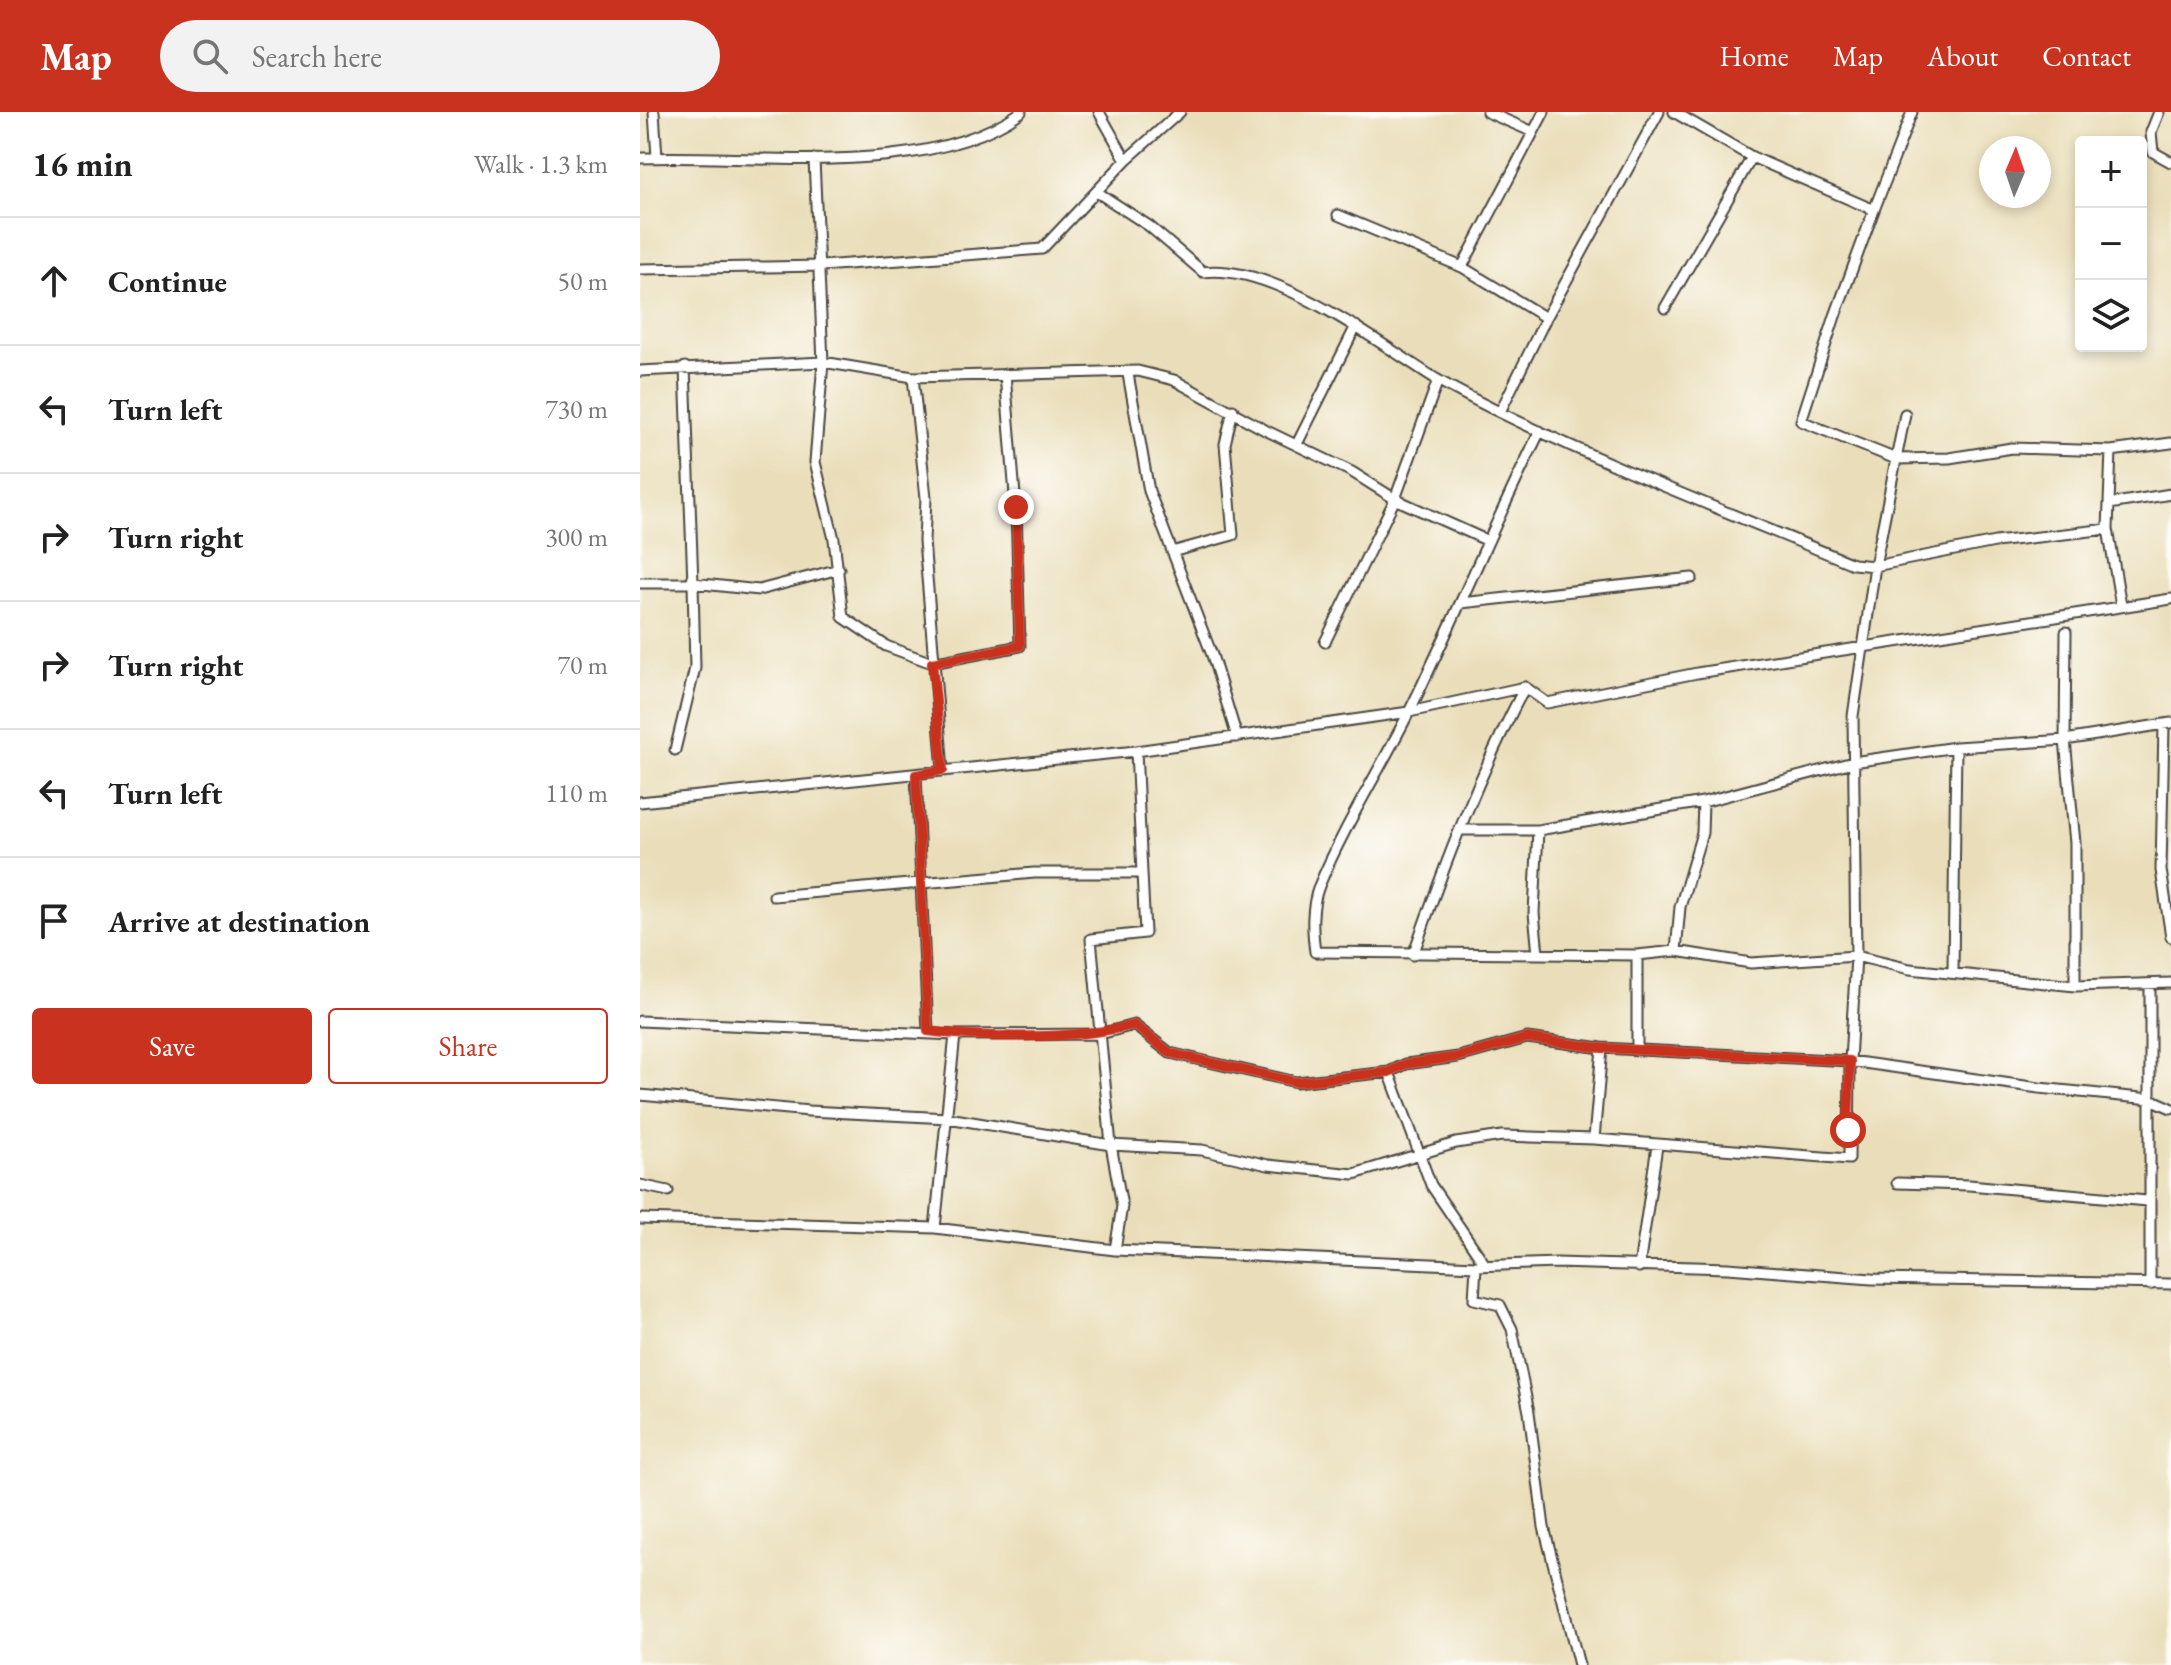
<!DOCTYPE html>
<html lang="en">
<head>
<meta charset="utf-8">
<style>
  body { margin:0; font-family:"EB Garamond",serif; background:#f2f2f2; color:#222 }
  .controls { position:absolute; right:24px; top:24px; display:grid; overflow:hidden; border-radius:8px; box-shadow:0 4px 12px #0003 }
  .controls button { width:72px; height:72px; display:grid; place-items:center; padding:0; border:0; border-bottom:2px solid #e0e0e0; background:#fff; color:#222; font:40px sans-serif }
  .compass { position:absolute; left:1339px; top:24px; width:72px; height:72px; border-radius:50%; background:#fff; box-shadow:0 4px 12px #0003; rotate:2deg }
  .stop { position:absolute; width:24px; height:24px; margin:-18px; border:6px solid #c8321e; border-radius:50%; background:#fff }
  .stop.end { background:#c8321e; border-color:#fff; box-shadow:0 2px 8px #0008 }
  .list { margin:0; padding:0; list-style:none }
  h2 { display:flex; justify-content:space-between; align-items:center; height:104px; margin:0; padding:0 32px; font-size:34px }
  h2 small { font-size:26px; font-weight:400; color:#767676 }
  .list li { display:grid; grid-template-columns:52px 1fr auto; gap:24px; align-items:center; box-sizing:border-box; height:128px; padding:0 32px; border-top:2px solid #e0e0e0 }
  .list b { display:block; font-size:30px; white-space:nowrap }
  .list em { font-size:26px; font-style:normal; color:#767676 }
  .actions { display:flex; gap:16px; padding:24px 32px }
  .actions a { flex:1; padding:18px 0; border:2px solid #c8321e; border-radius:8px; text-align:center; font-size:28px; color:#c8321e }
  .actions .main { background:#c8321e; color:#fff }
  .icon { flex:none; width:44px; height:44px; fill:none; stroke:currentColor; stroke-width:2; stroke-linecap:round; stroke-linejoin:round }
  .map { position:relative; flex:none; width:1531px; height:1553px; overflow:hidden }
  header { display:flex; align-items:center; gap:48px; box-sizing:border-box; height:112px; padding:0 40px; background:#c8321e; color:#fff }
  header strong { font-size:38px }
  nav { display:flex; gap:44px; margin-inline-start:auto; font-size:28px }
  .search { width:560px; height:72px; background:#f2f2f2; display:flex; align-items:center; gap:20px; box-sizing:border-box; padding:0 28px; border-radius:44px; color:#767676; font-size:30px }
  main { display:flex }
  aside { flex:1; background:#fff }
  .map>svg:first-child { display:block }
  .lines { fill:none; stroke-linecap:round; stroke-linejoin:round }
  .street-casing { stroke:#484640; stroke-width:13 }
  .street { stroke:#fff; stroke-width:9 }
  .route { stroke:#c8321e; stroke-width:10 }
</style>
</head>
<body>
<header>
<strong>Map</strong>
<div class="search"><svg class="icon" aria-label="search" viewBox="0 0 24 24"><circle cx="10" cy="10" r="6"/><path d="M15 15l6 6"/></svg>Search here</div>
<nav><a>Home</a><a>Map</a><a>About</a><a>Contact</a></nav>
</header>
<main>
<aside>
<h2>16 min<small>Walk · 1.3 km</small></h2>
<ul class="list">
<li><svg class="icon" aria-label="ahead" viewBox="0 0 24 24"><path d="M12 20V5M6 11l6-6 6 6"/></svg><div><b>Continue</b></div><em>50 m</em></li>
<li><svg class="icon" aria-label="left" viewBox="0 0 24 24"><path d="M17 20v-9H6M10 6l-5 5 5 5"/></svg><div><b>Turn left</b></div><em>730 m</em></li>
<li><svg class="icon" aria-label="right" viewBox="0 0 24 24"><path d="M7 20v-9h11M14 6l5 5-5 5"/></svg><div><b>Turn right</b></div><em>300 m</em></li>
<li><svg class="icon" aria-label="right" viewBox="0 0 24 24"><path d="M7 20v-9h11M14 6l5 5-5 5"/></svg><div><b>Turn right</b></div><em>70 m</em></li>
<li><svg class="icon" aria-label="left" viewBox="0 0 24 24"><path d="M17 20v-9H6M10 6l-5 5 5 5"/></svg><div><b>Turn left</b></div><em>110 m</em></li>
<li><svg class="icon" aria-label="arrive" viewBox="0 0 24 24"><path d="M6 21V4h12l-3 4 3 4H6"/></svg><div><b>Arrive at destination</b></div></li>
</ul>
<div class="actions"><a class="main">Save</a><a>Share</a></div>
</aside>
<div class="map">
<svg width="1531" height="1553" viewBox="0 0 1531 1553">
  <rect width="100%" height="100%" fill="#fdfcf7"/>
  <filter id="ink" filterUnits="userSpaceOnUse"><feTurbulence type="fractalNoise" baseFrequency=".0125" numOctaves="2"/><feDisplacementMap in="SourceGraphic" scale="16" xChannelSelector="R" yChannelSelector="G"/><feConvolveMatrix kernelMatrix="1 2 1 2 8 2 1 2 1" color-interpolation-filters="sRGB"/></filter>
  <filter id="wash" filterUnits="userSpaceOnUse"><feTurbulence type="fractalNoise" baseFrequency=".006" numOctaves="4" result="noise"/><feDisplacementMap in="SourceGraphic" scale="32" xChannelSelector="R" yChannelSelector="G"/><feGaussianBlur stdDeviation="1.8" result="paint"/><feColorMatrix in="noise" values="0 0 0 0 0 0 0 0 0 0 0 0 0 0 0 0 0 1.4 0 .05"/><feComposite in="paint" operator="in"/></filter>
  <g filter="url(#wash)">
    <rect width="100%" height="100%" fill="#eadeba"/>
  </g>
  <g filter="url(#ink)">
    <g class="lines">
      <defs>
        <path id="street" d="M14,0l3,45
          M459,0l27,48
          M847,0l44,19
          M1034,0l78,45 122,53 38,-98
          M1519,0l-8,20 2,20 18,10
          M0,46c113,-5 286,23 381,-46
          M174,47l9,203 -8,100 19,77 9,78 43,29 46,17 88,-17 -4,-139 -11,-133
          M457,80l52,34 54,46c71,-9 174,70 233,107 21,12 43,23 65,34 114,56 234,102 352,151l22,2 120,-24 113,-13
          M1234,98l-39,106 -34,105 95,38 53,-1 63,-10 99,3 60,-8
          M698,103l124,52 84,51
          M822,155l82,-155
          M0,157l182,-3 220,-17 84,-89 54,-48
          M1025,196l87,-151
          M0,259l183,-9 90,15 225,-6 36,9 91,50 87,42 43,27 91,41
          M488,262l21,117 63,164 25,82
          M273,265l13,121 -2,43 19,229
          M860,300l46,-94 113,-206
          M900,319c-46,93 -85,188 -131,281 -29,58 -65,114 -90,174 -8,21 -7,43 -4,66l322,3 39,-4 75,12 105,-7 54,13 165,17 96,-3
          M657,332l59,-118
          M1471,339l-3,78 13,77
          M1469,392l62,-10
          M532,440l61,-17 -8,-91 8,-34
          M0,471h53l-8,-216
          M821,491l231,-25
          M1426,520l-1,108 10,103v143
          M685,530l70,-143 43,-119
          M1524,613l-3,145 10,67
          M35,638l20,-82 -2,-85 66,7 80,-21
          M276,663l12,256
          M0,690l496,-51 273,-39 116,-25 22,16 150,-30 474,-74
          M823,718h75l165,-28 150,-40 103,-15 109,-7 106,-17
          M898,718l-4,83 4,41
          M134,784l260,-23h106
          M1036,839l4,-44 22,-74 1,-31
          M773,843c32,-92 67,-183 112,-268
          M1313,859l3,-224
          M0,909l315,14 145,-1 34,-9 36,28 126,29 93,-10 17,-8 52,-7 69,-19 75,10 248,13 189,27 112,11 20,9
          M997,937v-94
          M749,960l42,113 53,78
          M0,983l169,16 139,7 163,27 91,5 66,15 86,9 102,-31 46,-7 92,3 255,20 1,-98 6,-105 -3,-240 22,-150 30,-152
          M954,1027l8,-91
          M1257,1071l72,2 178,16
          M0,1073l28,6
          M0,1107l295,9 180,22 361,16 81,-3 171,5 144,11 299,5
          M295,1116l20,-193
          M475,1138l7,-44 -11,-61 -20,-206 54,-6 -9,-182
          M836,1154l-2,33 26,6 12,24 17,83 15,115 35,138
          M999,1155l18,-121
          M1510,1173v-301"/>
      </defs>
      <use href="#street" class="street-casing"/>
      <use href="#street" class="street"/>
    </g>
  </g>
  <g class="lines" filter="url(#ink)">
    <path class="route" d="M376,395l4,139 -88,17 11,107 -27,5 12,256c58,8 150,8 206,-6l36,28 126,29 93,-10 17,-8 52,-7 69,-19 75,10 248,13 -2,69"/>
  </g>
</svg>
<div class="controls">
<button>+</button>
<button>−</button>
<button><svg class="icon" aria-label="layers" viewBox="0 0 24 24"><path d="M12 4l9 5-9 5-9-5zM3 14l9 5 9-5"/></svg></button>
</div>
<svg class="compass" viewBox="-18 -18 36 36"><path d="M0-13l5 13h-10z" fill="#e53935"/><path d="M0 13l5-13h-10z" fill="#767676"/></svg>
<div class="stop" style="left:1208px;top:1018px"></div>
<div class="stop end" style="left:376px;top:395px"></div>
</div>
</main>
</body>
</html>
